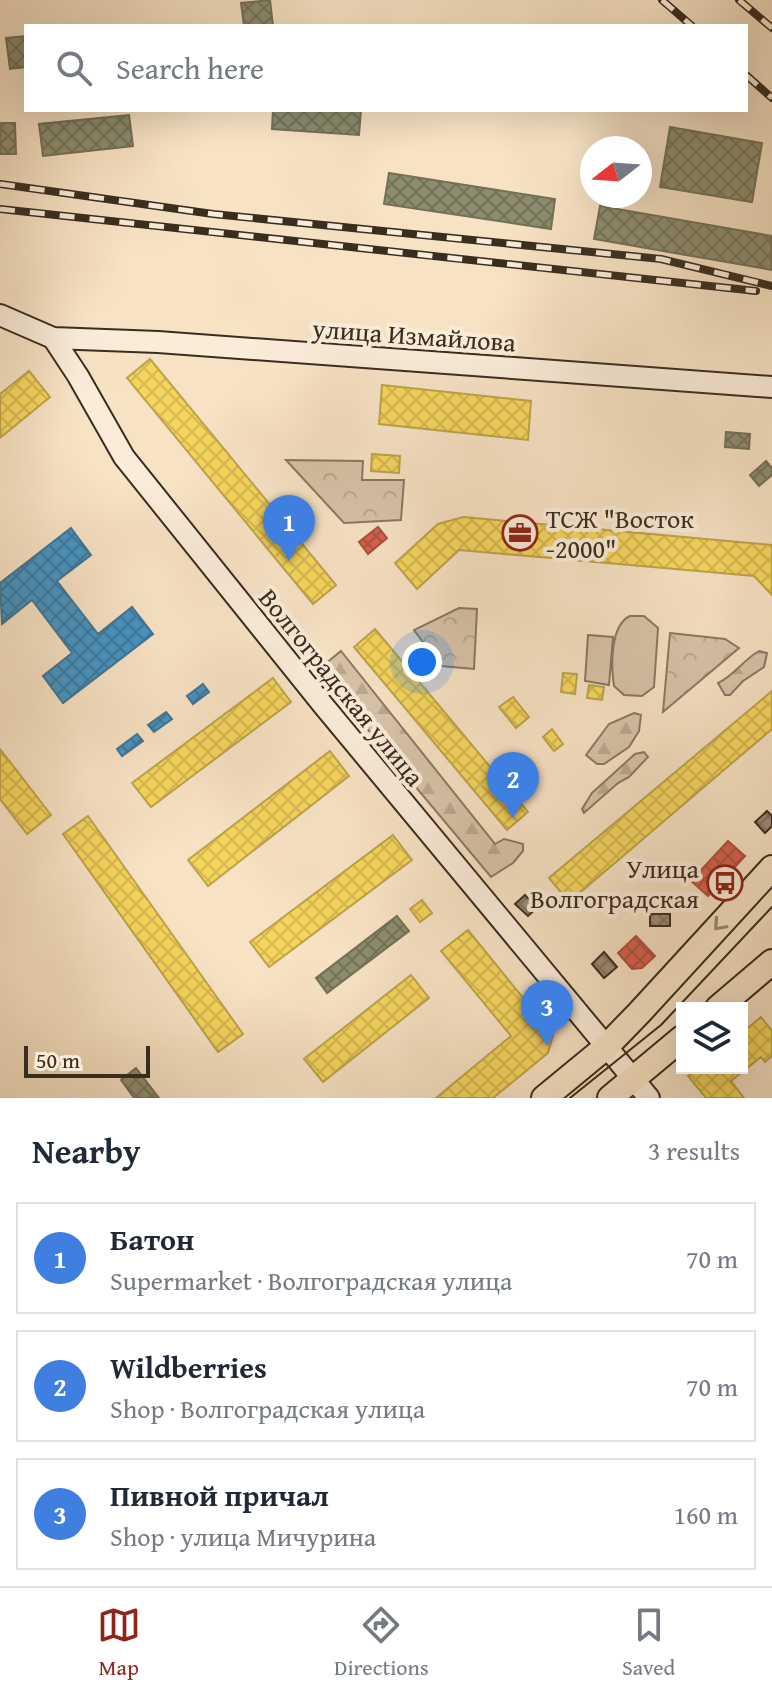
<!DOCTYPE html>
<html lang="en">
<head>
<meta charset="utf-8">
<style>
  body { margin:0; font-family:"Gentium Book Plus",serif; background:#f2f2f3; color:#1f2937 }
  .controls { position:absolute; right:24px; bottom:24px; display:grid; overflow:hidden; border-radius:0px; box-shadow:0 8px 32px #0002 }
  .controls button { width:72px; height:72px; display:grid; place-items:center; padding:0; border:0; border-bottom:2px solid #e0e1e3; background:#fff; color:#1f2937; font:40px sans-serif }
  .compass { position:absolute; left:580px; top:136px; width:72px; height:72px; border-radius:50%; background:#fff; box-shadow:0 8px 32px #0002; rotate:253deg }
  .scale { position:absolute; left:24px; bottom:20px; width:126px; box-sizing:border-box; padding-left:8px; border:4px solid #392d20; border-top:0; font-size:22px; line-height:28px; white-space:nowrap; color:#392d20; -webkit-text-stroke:6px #faecd9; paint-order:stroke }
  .you { position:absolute; left:422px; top:662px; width:28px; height:28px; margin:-20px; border:6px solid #fff; border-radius:50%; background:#1a73e8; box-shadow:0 0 0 12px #1a73e833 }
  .badge { display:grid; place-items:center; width:52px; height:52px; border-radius:50%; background:#8f2418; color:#fff; font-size:26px; font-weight:700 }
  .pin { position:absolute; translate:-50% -66px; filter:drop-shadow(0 2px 4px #0008) }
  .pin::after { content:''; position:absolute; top:42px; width:28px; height:24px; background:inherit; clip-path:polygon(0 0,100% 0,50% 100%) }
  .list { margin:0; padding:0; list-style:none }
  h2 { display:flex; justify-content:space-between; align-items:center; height:104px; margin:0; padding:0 32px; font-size:34px }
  h2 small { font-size:26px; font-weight:400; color:#747a83 }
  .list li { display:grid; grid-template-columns:52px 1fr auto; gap:24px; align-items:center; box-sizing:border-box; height:112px; margin:0 16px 16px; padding:0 16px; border:2px solid #e0e1e3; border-radius:0px }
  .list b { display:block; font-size:30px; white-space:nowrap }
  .list p { margin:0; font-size:26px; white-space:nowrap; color:#747a83 }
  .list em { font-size:26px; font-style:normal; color:#747a83 }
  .icon { flex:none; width:44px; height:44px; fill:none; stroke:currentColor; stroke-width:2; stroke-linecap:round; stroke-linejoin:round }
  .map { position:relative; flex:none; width:772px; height:1098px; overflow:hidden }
  .search { position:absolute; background:#fff; box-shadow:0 8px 32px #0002; left:24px; right:24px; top:24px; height:88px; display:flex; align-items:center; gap:20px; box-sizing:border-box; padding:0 28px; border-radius:0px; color:#747a83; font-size:30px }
  .sheet { height:488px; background:#fff }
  nav { display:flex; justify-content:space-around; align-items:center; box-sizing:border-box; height:112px; border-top:2px solid #e0e1e3; background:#fff; font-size:22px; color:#747a83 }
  nav a { display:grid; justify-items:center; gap:4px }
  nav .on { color:#8f2418 }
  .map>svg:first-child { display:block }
  .forest { fill:url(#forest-firs); stroke:#887864; stroke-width:2 }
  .park { fill:url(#park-crowns); stroke:#887864; stroke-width:2 }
  .garden { fill:#d7c3a8; stroke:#887864; stroke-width:2 }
  .homes { fill:url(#homes-cross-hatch); stroke:#bda34a; stroke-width:2 }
  .shops { fill:url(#shops-cross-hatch); stroke:#a75140; stroke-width:2 }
  .schools { fill:url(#schools-cross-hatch); stroke:#407492; stroke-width:2 }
  .industry { fill:url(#industry-cross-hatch); stroke:#737057; stroke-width:2 }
  .building { fill:url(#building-cross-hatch); stroke:#392d20; stroke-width:2 }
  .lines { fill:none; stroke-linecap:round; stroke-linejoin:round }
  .secondary-casing { stroke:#392d20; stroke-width:24 }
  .primary-casing { stroke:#392d20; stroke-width:28 }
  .secondary { stroke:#faecd9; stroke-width:20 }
  .primary { stroke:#f7e2c4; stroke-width:24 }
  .tram { stroke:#392d20; stroke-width:2 }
  .rail-casing { stroke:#392d20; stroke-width:8 }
  .rail { stroke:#faecd9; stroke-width:5; stroke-dasharray:15; stroke-linecap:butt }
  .oneway { stroke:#988872 }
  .labels { text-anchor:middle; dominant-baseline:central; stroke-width:8; stroke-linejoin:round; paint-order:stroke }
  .street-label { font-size:26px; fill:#392d20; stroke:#faecd9 }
  .poi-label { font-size:26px; fill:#392d20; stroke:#faecd9; text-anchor:start }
</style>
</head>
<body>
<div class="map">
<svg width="772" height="1098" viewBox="0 0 772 1098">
  <defs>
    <pattern id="forest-firs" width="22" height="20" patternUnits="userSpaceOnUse" patternTransform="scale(2)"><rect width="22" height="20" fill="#d7c3a8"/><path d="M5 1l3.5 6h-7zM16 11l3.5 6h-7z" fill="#b9a890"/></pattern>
    <pattern id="park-crowns" width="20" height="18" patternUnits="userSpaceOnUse" patternTransform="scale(2)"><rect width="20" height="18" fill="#d7c3a8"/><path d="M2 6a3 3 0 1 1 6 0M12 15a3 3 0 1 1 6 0" fill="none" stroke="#b9a890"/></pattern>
    <pattern id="homes-cross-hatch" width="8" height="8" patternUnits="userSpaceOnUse" patternTransform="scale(2)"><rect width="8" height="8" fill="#f6d55c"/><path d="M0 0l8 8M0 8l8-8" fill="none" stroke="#d4b750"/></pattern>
    <pattern id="shops-cross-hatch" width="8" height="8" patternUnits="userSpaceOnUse" patternTransform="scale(2)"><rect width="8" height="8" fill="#d6604d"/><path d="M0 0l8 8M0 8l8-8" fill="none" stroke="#af5040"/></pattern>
    <pattern id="schools-cross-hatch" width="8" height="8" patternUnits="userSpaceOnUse" patternTransform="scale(2)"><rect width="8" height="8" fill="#4393c3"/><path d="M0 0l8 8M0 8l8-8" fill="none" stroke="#39789e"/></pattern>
    <pattern id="industry-cross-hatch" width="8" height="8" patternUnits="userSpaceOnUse" patternTransform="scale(2)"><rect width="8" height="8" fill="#8c8c6e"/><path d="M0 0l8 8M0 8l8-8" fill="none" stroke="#73735a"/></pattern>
    <pattern id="building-cross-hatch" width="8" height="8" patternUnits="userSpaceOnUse" patternTransform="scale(2)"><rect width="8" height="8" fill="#9c8b75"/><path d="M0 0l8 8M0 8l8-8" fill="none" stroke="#807260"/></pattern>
  </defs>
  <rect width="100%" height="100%" fill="#f7e2c4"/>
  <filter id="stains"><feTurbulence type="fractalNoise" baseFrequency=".0025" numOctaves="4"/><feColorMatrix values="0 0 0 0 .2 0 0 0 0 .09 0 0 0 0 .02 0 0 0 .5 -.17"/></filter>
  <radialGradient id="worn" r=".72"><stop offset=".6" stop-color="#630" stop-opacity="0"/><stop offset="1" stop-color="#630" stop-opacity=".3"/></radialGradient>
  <path class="forest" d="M341,651l154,193 9,-5 19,5v7l-10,12 -22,14 -173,-207z
    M759,651l8,2 -3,14 -21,14 -13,14h-5l-7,-12c16,-7 25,-23 41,-32z
    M634,713l7,2 -2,16 -10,16 -25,17h-7l-11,-9 23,-31z
    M644,752l4,5 -19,20 -11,6 -34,30 -2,-4 10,-16 43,-39z"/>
  <path class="park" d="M286,460l77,1 -1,19h42l-3,40 -57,3z
    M459,608l18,1 -3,60 -33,-3 -27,-36z
    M670,633l55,6 14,9 -76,64z"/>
  <path class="garden" d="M630,616h14l14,12 -4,59 -12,9 -18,-1 -10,-9c-3,-20 -4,-61 16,-70z
    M588,635l25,2 -4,48 -24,-4z"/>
  <path class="homes" d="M150,359l186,226 -23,19 -186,-226z
    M29,371l21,26 -50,41v-44z
    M382,385l149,16 -3,39 -149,-16z
    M372,454l28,2 -1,17 -28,-2z
    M463,517l309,28v50l-18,-19 -295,-26 -42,39 -22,-26 43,-39z
    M375,629l153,183 -21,18 -153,-183z
    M563,673l14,1 -2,20 -14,-2z
    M273,678l18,24 -140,105 -19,-24z
    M589,685l15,2 -2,13 -15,-2z
    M772,691v38l-203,173 -20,-24z
    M513,697l16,20 -13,11 -17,-21z
    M552,729l11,15 -9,7 -11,-14z
    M0,749l51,66 -24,19 -27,-35z
    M330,751l19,25 -141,110 -20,-26z
    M88,816l155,218 -25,18 -155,-218z
    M393,835l19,25 -143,107 -19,-25z
    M422,900l10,13 -12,9 -10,-13z
    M468,930l85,105 -5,18 -55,45h-57l75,-62 -70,-85z
    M411,975l18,23 -106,84 -19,-23z
    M761,1017l11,14v25l-7,6 -4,-5 -30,24 13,17h-38l-18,-22 10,-8h44v-35z"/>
  <path class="shops" d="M378,527l9,11 -19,16 -9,-12z
    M728,841l17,15 -37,40 -17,-15z
    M636,936l19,20 -13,12 -10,1 -14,-16z"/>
  <path class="schools" d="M71,528l20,27 -34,26 41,53 34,-27 21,27 -90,69 -20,-27 29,-23 -40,-53 -30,24 -2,-41z
    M203,684l6,8 -16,12 -6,-8z
    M166,712l6,7 -18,13 -6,-7z
    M137,734l6,7 -21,15 -5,-7z"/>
  <path class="industry" d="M270,0l3,26h-29l-3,-23z
    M26,36v31l-16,2 -4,-31z
    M273,110h88l-2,25 -87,-6z
    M129,115l4,31 -90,10 -4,-32z
    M0,123h15l1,31h-16z
    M670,127l92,16 -10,59 -92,-15z
    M389,173l166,26 -4,30 -167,-25z
    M600,206l172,30v34l-178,-31z
    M726,432l24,2 -1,15 -24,-2z
    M766,461l6,7v7l-13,11 -9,-11z
    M397,916l12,15 -82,62 -11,-15z
    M136,1068l23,30h-25l-13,-18z"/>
  <path class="building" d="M767,811l5,5v10l-7,7 -10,-11z
    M525,895l12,13 -9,8 -13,-12z
    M650,914h20v12h-20z
    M604,952l13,15 -13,11 -12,-14z"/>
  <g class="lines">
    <defs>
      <path id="secondary" d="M0,315l53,23 25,38 46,81 199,248 326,393
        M53,338l105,4 614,45"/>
      <path id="primary" d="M718,1008l54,-46
        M544,1098l62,-51 33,-34 133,-145
        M610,1098l72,-60"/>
    </defs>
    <use href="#secondary" class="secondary-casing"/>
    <use href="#primary" class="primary-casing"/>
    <use href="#secondary" class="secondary"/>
    <use href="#primary" class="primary"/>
    <path class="tram" d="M570,1098l91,-73 111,-118"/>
    <defs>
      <path id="rail" d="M662,0l30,26
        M739,0l33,28
        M746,75l26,23
        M0,184l213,30 448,45 111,27
        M0,209l756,82"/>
    </defs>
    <use href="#rail" class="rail-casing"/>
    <use href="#rail" class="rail"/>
  </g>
  <defs><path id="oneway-chevron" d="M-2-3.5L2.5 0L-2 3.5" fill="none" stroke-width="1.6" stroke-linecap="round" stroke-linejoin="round" transform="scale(2)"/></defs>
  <use class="oneway" href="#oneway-chevron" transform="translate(719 925) rotate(132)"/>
  <defs>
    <symbol id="office-ring" viewBox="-11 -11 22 22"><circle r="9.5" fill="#faecd9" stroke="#8f2418" stroke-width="1.5"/><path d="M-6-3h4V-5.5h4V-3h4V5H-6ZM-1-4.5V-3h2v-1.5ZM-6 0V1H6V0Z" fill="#8f2418"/></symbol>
    <symbol id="bus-ring" viewBox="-11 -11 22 22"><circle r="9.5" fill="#faecd9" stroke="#8f2418" stroke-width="1.5"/><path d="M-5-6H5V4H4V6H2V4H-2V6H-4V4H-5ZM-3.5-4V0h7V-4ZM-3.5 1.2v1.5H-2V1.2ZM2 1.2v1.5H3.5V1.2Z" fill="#8f2418"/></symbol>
  </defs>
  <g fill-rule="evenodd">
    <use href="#office-ring" x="500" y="513" width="40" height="40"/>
    <use href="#bus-ring" x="705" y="863" width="40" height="40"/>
  </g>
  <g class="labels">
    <g class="street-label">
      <text transform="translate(414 335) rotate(4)">улица Измайлова</text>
      <text transform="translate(342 687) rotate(51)">Волгоградская улица</text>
    </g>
    <g class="poi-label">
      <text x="546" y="518">ТСЖ "Восток<tspan x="546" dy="30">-2000"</tspan></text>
      <text x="699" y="868" text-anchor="end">Улица<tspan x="699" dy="30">Волгоградская</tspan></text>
    </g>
  </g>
  <rect width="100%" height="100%" filter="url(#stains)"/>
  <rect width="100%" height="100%" fill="url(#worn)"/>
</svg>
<div class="controls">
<button><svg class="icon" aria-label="layers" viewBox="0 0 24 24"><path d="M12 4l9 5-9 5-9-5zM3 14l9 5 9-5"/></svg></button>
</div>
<svg class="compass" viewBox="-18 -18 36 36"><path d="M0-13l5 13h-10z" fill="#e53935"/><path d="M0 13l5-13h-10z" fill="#747a83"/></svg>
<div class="scale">50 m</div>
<div class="you"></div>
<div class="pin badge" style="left:289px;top:561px;background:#3f7fe0">1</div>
<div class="pin badge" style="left:513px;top:818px;background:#3f7fe0">2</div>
<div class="pin badge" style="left:547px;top:1046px;background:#3f7fe0">3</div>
<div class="search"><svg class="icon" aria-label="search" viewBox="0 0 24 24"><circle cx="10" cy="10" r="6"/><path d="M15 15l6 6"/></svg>Search here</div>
</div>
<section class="sheet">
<h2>Nearby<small>3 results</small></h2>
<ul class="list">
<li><span class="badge" style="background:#3f7fe0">1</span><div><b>Батон</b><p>Supermarket · Волгоградская улица</p></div><em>70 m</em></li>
<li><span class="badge" style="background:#3f7fe0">2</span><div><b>Wildberries</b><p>Shop · Волгоградская улица</p></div><em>70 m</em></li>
<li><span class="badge" style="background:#3f7fe0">3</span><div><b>Пивной причал</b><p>Shop · улица Мичурина</p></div><em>160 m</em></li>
</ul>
</section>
<nav>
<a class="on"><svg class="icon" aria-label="map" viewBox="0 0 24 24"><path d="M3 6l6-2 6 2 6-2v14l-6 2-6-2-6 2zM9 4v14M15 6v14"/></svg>Map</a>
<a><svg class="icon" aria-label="directions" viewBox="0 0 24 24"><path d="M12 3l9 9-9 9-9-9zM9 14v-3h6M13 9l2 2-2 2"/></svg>Directions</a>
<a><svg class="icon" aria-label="saved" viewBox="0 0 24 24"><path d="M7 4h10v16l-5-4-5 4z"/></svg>Saved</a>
</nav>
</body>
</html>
